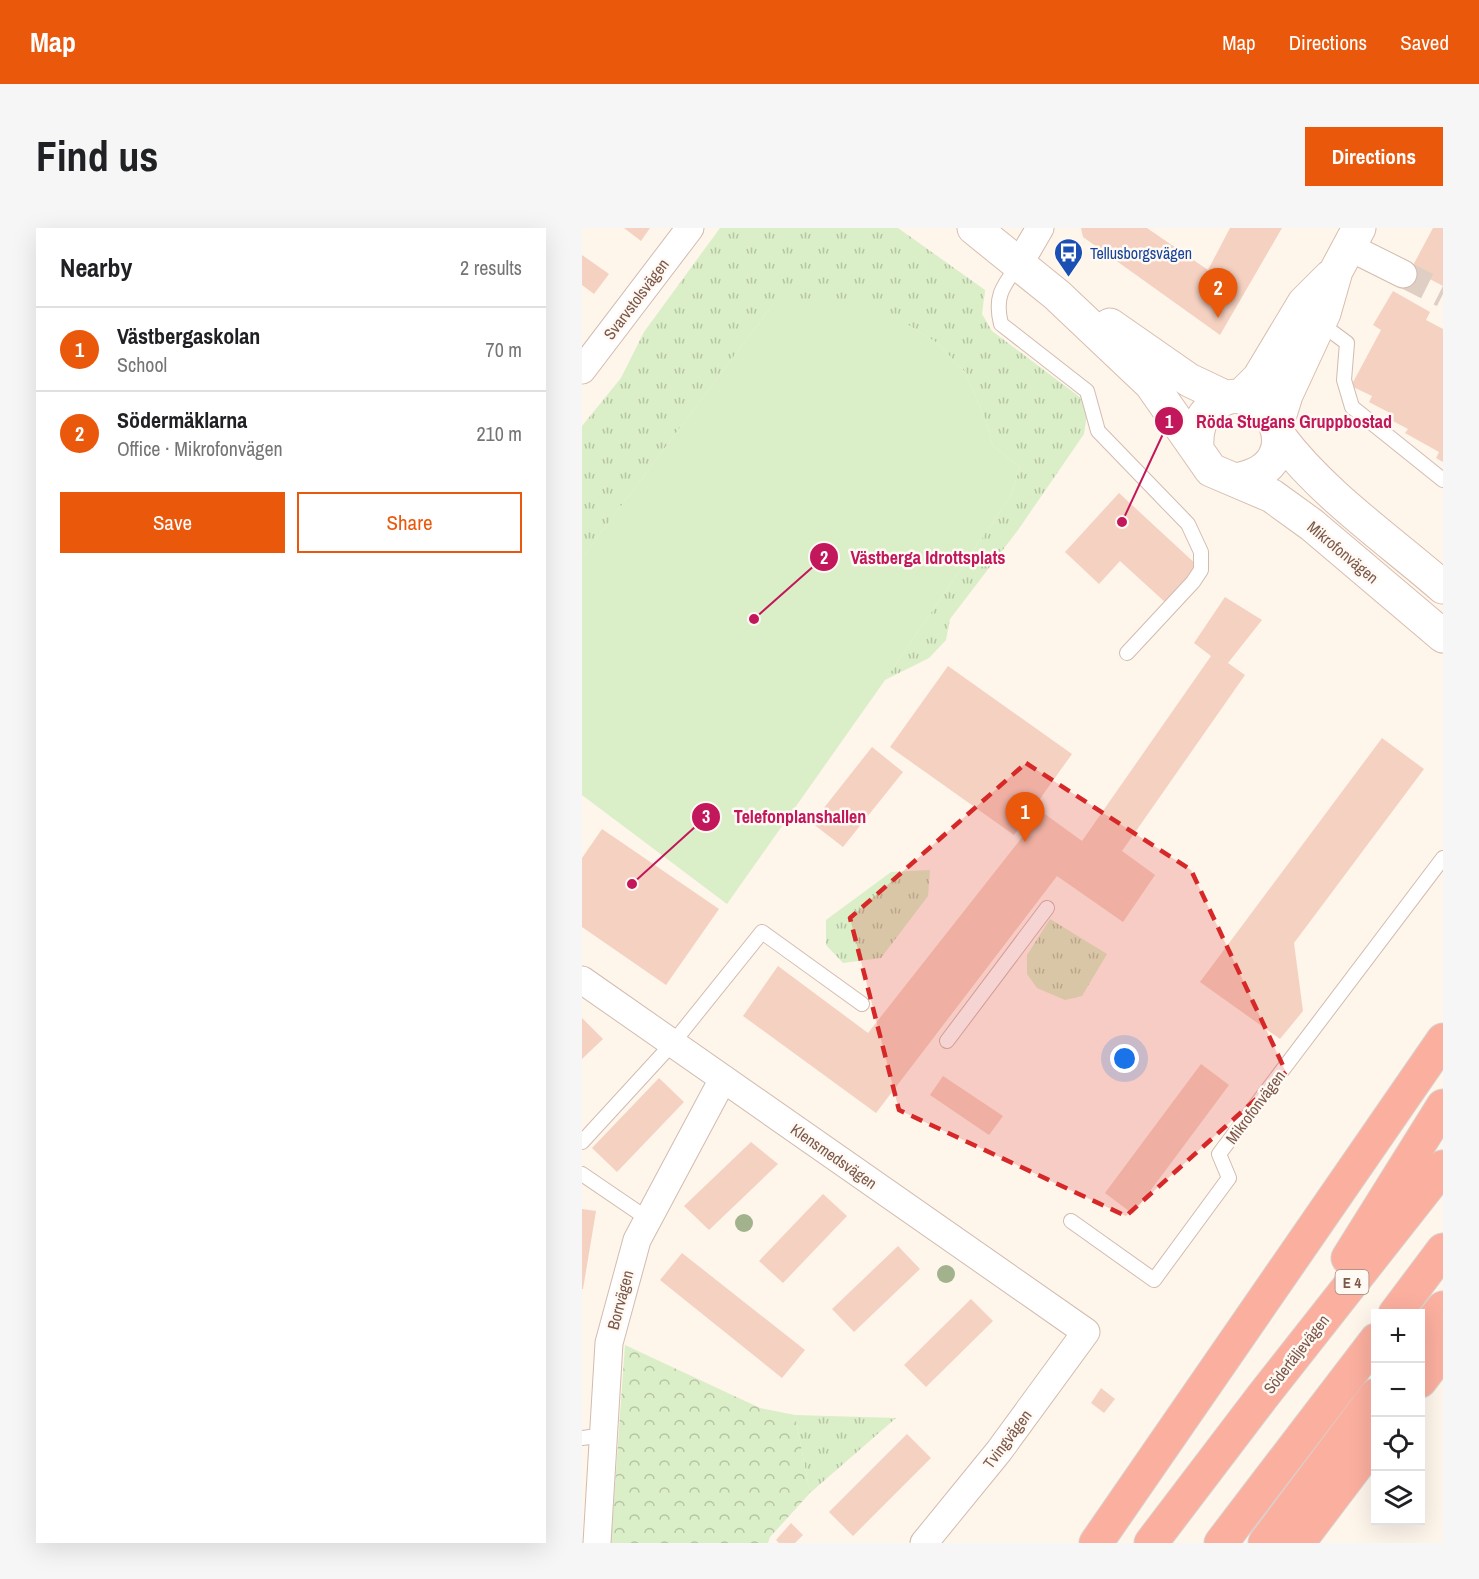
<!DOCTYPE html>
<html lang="en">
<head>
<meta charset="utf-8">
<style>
  body { margin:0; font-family:"Archivo Narrow",sans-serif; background:#f6f6f6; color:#202124 }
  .controls { position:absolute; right:18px; bottom:18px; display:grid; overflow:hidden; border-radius:0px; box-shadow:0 6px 24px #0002 }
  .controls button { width:54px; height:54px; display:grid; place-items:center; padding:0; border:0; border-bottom:2px solid #e0e0e0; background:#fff; color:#202124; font:30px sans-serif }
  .you { position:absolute; left:543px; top:831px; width:21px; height:21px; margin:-15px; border:4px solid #fff; border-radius:50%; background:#1a73e8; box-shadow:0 0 0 9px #1a73e833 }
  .badge { display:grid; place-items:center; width:39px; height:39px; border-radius:50%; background:#ea580c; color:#fff; font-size:20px; font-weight:700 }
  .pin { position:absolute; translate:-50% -50px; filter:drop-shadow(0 2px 3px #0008) }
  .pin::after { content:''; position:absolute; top:32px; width:21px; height:18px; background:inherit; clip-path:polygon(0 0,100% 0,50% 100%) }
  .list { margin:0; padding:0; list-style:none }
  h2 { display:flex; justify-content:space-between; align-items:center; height:78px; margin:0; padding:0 24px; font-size:26px }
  h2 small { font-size:20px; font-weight:400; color:#757577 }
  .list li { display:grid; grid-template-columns:39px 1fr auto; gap:18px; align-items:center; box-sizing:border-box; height:84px; padding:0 24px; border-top:2px solid #e0e0e0 }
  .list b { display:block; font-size:22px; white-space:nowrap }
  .list p { margin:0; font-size:20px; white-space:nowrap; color:#757577 }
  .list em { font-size:20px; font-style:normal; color:#757577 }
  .actions { display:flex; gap:12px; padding:18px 24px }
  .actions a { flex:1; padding:14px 0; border:2px solid #ea580c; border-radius:0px; text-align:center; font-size:21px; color:#ea580c }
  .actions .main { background:#ea580c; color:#fff }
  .icon { flex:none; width:33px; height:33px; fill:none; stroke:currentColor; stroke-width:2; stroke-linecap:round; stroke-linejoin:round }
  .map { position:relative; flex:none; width:861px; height:1315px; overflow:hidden; border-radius:0px }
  header { display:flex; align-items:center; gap:36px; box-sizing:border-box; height:84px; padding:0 30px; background:#ea580c; color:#fff }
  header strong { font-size:28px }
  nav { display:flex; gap:33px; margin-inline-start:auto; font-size:21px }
  .intro { display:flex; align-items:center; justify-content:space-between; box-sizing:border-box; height:144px; padding:0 36px }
  h1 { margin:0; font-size:42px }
  .button { padding:15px 27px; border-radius:0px; background:#ea580c; color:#fff; font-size:21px; font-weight:700 }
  main { display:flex; gap:36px; padding:0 36px }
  aside { flex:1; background:#fff; border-radius:0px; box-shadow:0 6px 24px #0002 }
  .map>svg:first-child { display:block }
  .grass { fill:url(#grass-tufts) }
  .forest { fill:url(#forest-crowns) }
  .pitch { fill:#daeec7 }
  .building { fill:#f5d1c1 }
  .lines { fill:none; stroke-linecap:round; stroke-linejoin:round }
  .street-tunnel { stroke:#decec3; stroke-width:27; stroke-dasharray:27 14; stroke-linecap:butt }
  .lane-casing { stroke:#d2bbaf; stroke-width:16 }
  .street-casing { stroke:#d2bbaf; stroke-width:29 }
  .secondary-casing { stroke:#d8bdae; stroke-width:35 }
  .highway-casing { stroke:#dad0cd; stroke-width:35 }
  .lane { stroke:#fff; stroke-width:14 }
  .street { stroke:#fff; stroke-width:27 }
  .secondary { stroke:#fff; stroke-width:33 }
  .highway { stroke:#fbaf9f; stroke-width:33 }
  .tree { fill:#a2b28c }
  .marked { fill:#d62828; fill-opacity:0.2; stroke:#d62828; stroke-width:4.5; stroke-dasharray:12 8; stroke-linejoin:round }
  .labels { text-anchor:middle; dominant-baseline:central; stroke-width:5; stroke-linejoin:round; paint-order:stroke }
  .shield { fill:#fff9f3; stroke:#a3887d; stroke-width:1.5 }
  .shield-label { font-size:15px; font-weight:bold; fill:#7c584b }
  .transit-label { font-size:16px; fill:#164399; stroke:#fff9f3; text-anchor:start }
  .street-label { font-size:16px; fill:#7c584b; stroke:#fff9f3 }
  .leader { fill:none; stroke:#c2185b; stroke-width:2 }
  .callout-dot { fill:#c2185b; stroke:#fff9f3; stroke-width:2 }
  .mark-label { font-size:18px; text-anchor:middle; font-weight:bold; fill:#fff }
  .callout-label { font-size:18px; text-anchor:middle; font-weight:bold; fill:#c2185b; stroke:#fff9f3; stroke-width:5; stroke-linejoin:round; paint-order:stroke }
</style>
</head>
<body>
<header>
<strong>Map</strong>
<nav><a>Map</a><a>Directions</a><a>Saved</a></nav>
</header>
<div class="intro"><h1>Find us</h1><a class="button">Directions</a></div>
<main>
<aside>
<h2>Nearby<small>2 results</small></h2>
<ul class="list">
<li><span class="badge">1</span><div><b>Västbergaskolan</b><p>School</p></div><em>70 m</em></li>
<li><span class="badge">2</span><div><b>Södermäklarna</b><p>Office · Mikrofonvägen</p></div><em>210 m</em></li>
</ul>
<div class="actions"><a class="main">Save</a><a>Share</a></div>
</aside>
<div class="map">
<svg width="861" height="1315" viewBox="0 0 861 1315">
  <defs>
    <pattern id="grass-tufts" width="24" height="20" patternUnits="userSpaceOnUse" patternTransform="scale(1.5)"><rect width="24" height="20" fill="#daeec7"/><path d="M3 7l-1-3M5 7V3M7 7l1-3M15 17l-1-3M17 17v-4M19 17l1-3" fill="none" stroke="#b6c4a4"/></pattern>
    <pattern id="forest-crowns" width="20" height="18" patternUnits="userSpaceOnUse" patternTransform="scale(1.5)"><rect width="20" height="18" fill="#daeec7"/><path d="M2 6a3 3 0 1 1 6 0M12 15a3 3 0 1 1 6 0" fill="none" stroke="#b6c4a4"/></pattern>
  </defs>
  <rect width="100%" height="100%" fill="#fef5eb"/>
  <path class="grass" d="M138,0h178l87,62 -3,24 10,17 89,67 6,16 -3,20 -66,96 -68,89 -4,21 -17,18 -44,22 125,-183 10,-30 -27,-21 -9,-30 -19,-44 -28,-29 -32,-20 -131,-20 -192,255v-132l39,-48 23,-46z
    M348,642l-2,26 -47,62 -38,5 -17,-18v-25l65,-48z
    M468,691l57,35 -25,42 -17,4 -28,-12 -10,-14v-19z
    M213,1187l101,3 -86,75z"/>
  <path class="forest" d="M43,1117l135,63 35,7 15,78 -40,44 -2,6h-157z"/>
  <path class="pitch" d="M228,73l46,1 49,21 32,20 28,29 19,44 9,30 27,21 -10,30 -125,183 -158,224 -145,-109v-237l192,-255z"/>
  <path class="building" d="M42,0h26l-9,13z
    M499,0h66l61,42 22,-42h52l-62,107 -137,-98z
    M851,0h10v58l-32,-17z
    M0,27l27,19 -15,20 -12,-9z
    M811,63l37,21 -4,8 17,9v133l-7,-4 3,-6 -34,-19 3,-4 -21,-11 3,-5 -21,-11 3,-6 -21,-10 30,-56 -8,-5z
    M537,265l80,74 -33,36 -46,-42 -21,23 -34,-32z
    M643,369l37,23 -34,43 17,12 -123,176 33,24 -32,47 -66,-46 -181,237 -133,-97 35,-50 90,67 174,-221 40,29 129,-185 -17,-13z
    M366,438l124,88 -58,81 -124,-88z
    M800,510l42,31 -130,174 9,68 -23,28 -80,-57z
    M290,519l31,25 -60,75 -31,-24z
    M20,601l117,80 -53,76 -84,-58v-69z
    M0,790l21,21 -21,20z
    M619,836l28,21 -96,129 -28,-21z
    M361,848l60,40 -14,19 -59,-40z
    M77,850l25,24 -67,70 -25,-24z
    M169,914l27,22 -69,66 -25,-24z
    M241,966l24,22 -64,67 -24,-22z
    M0,981l14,2 -13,78h-1z
    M316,1018l22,23 -66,63 -22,-23z
    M100,1025l123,97 -23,28 -122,-98z
    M389,1071l22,22 -67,66 -22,-22z
    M519,1160l14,11 -11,14 -13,-10z
    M325,1206l24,24 -78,78 -24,-24z
    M209,1295l12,12 -8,8h-16l-3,-3z"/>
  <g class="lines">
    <path class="street-tunnel" d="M821,46l40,20"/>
    <defs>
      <path id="lane" d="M437,36c-16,22 -25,32 -18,60l86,67 11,40 90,93 13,28v18l-8,12 -66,71
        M738,95l27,20 -3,37 8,27 91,73
        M365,813l100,-133
        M0,914l90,-98 90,-112 100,72
        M0,946l66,45
        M489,993l83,59 75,-102 -10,-24 224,-296
        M0,1210l22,-3"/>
      <path id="street" d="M767,19l54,27
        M437,36l21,-36
        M0,142l108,-142
        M0,752l504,352 -87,119 -75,92
        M15,1315l12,-200 28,-103 86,-161"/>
      <path id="secondary" d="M392,0l83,67 94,89 60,86 61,26 40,29 131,111
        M528,97l79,55 38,18
        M658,169l19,-19 45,-75 26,-26
        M695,196l9,-29 38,-82 12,-42 23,-43
        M697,208c42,57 110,104 164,151
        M615,220c-1,-17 2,-30 16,-42 48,-42 108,60 22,74"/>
      <path id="highway" d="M766,1030l95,-152
        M813,1086l48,-64
        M838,1109l23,-29
        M838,1153l23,-30
        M514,1315l347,-503
        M569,1315l111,-146 181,-230
        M639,1315l155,-203
        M683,1315l111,-148
        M716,1315l78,-103"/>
    </defs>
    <use href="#lane" class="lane-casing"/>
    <use href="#street" class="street-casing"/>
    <use href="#secondary" class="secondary-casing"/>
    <use href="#highway" class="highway-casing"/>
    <use href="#lane" class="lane"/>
    <use href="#street" class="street"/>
    <use href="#secondary" class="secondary"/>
    <use href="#highway" class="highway"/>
  </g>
  <g class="tree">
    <circle cx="162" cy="995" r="9"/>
    <circle cx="364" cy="1046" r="9"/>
  </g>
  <path class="marked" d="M444,535l165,107 95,202 -160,144 -227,-106 -49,-192z"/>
  <defs>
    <symbol id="bus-pin" viewBox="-11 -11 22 30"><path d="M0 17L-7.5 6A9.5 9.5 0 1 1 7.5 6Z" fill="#1a4fb4" stroke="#fff9f3"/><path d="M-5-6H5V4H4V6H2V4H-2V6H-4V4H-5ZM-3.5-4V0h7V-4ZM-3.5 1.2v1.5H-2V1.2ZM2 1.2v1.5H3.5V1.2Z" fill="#fff"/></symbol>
  </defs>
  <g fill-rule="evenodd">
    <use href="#bus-pin" x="470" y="8" width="33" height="45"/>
  </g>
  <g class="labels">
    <rect class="shield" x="753.5" y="1042" width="33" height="24" rx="4.5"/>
    <g class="shield-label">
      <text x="770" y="1054">E 4</text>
    </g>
    <g class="transit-label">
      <text x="508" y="25">Tellusborgsvägen</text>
    </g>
    <g class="street-label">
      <text transform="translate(54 71) rotate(-53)">Svarvstolsvägen</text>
      <text transform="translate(761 324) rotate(40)">Mikrofonvägen</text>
      <text transform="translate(673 879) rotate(-53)">Mikrofonvägen</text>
      <text transform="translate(252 928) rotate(35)">Klensmedsvägen</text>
      <text transform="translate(38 1072) rotate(-75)">Borrvägen</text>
      <text transform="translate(714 1126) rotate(-52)">Södertäljevägen</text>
      <text transform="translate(425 1211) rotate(-53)">Tvingvägen</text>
    </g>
  </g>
  <path class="leader" d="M540 294L587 193M172 391L242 329M50 656L124 589"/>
  <g class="callout-dot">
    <circle cx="540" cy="294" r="6"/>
    <circle cx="172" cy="391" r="6"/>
    <circle cx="50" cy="656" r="6"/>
    <circle cx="587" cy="193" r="15"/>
    <circle cx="242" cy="329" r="15"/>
    <circle cx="124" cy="589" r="15"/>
  </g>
  <g class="mark-label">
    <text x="587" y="200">1</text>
    <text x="242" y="336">2</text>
    <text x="124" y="595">3</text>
  </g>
  <g class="callout-label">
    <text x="712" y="200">Röda Stugans Gruppbostad</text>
    <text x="346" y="336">Västberga Idrottsplats</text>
    <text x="218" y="595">Telefonplanshallen</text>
  </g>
</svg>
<div class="controls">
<button>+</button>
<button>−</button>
<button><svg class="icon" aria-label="locate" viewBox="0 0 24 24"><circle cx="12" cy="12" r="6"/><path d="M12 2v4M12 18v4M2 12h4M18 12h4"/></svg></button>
<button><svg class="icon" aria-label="layers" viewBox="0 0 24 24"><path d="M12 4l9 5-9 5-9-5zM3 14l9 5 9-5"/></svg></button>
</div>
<div class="you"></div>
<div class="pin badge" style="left:443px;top:614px">1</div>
<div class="pin badge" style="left:636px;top:90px">2</div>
</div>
</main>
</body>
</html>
